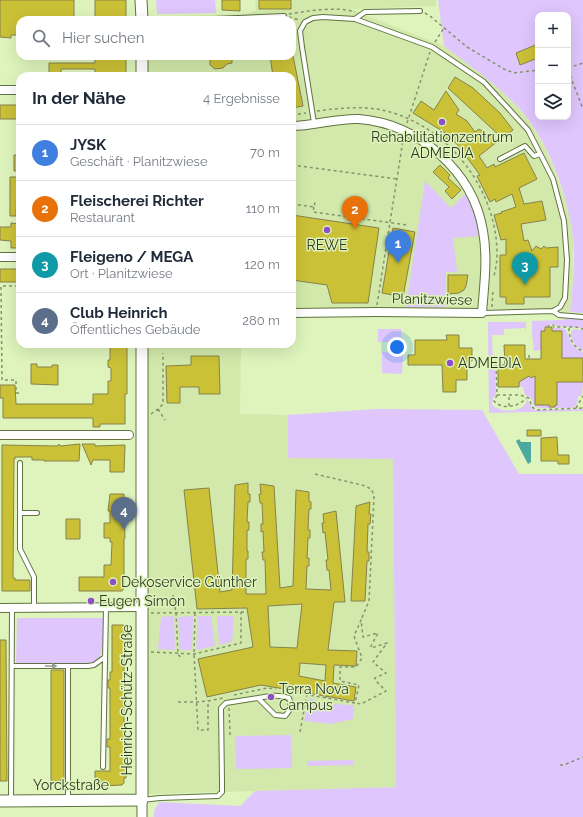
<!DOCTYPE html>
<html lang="de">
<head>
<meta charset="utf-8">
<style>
  body { margin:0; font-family:Raleway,sans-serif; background:#f2f2f3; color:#1f2937 }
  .controls { position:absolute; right:12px; top:12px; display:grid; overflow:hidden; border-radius:8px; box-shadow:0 4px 16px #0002 }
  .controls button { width:36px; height:36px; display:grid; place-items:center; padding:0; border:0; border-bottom:1px solid #e0e1e3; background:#fff; color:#1f2937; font:20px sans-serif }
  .you { position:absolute; left:397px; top:347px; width:14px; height:14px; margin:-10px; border:3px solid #fff; border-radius:50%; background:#1a73e8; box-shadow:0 0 0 6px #1a73e833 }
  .badge { display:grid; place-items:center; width:26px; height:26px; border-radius:50%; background:#d93025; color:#fff; font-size:13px; font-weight:700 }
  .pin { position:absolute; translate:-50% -33px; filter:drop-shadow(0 1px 2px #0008) }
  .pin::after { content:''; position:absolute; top:21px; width:14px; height:12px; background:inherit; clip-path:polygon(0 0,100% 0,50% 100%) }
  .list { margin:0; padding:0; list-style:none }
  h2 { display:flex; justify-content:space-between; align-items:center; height:52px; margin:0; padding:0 16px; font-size:17px }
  h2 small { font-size:13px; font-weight:400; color:#747a83 }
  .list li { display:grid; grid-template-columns:26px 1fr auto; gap:12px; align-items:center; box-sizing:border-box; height:56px; padding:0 16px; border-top:1px solid #e0e1e3 }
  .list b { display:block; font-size:15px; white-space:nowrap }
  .list p { margin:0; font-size:13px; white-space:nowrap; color:#747a83 }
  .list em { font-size:13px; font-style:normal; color:#747a83 }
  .icon { flex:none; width:22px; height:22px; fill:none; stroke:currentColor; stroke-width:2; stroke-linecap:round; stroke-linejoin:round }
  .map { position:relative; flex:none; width:583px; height:817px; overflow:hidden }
  .search { position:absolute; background:#fff; box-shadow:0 4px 16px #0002; left:16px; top:16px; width:280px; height:44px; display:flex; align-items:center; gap:10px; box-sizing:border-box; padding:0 14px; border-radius:12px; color:#747a83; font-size:15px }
  .panel { position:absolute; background:#fff; box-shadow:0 4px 16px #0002; left:16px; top:72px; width:280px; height:276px; border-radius:12px }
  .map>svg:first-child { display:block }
  .built { fill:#d2e9ab }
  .green { fill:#dfc6fd; fill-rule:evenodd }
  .water { fill:#4ba99e }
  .building { fill:#cbc137; stroke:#86824b; fill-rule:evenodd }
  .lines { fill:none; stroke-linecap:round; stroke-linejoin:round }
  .service-casing { stroke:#617341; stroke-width:6 }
  .minor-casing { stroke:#617341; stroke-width:10 }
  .tertiary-casing { stroke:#617341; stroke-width:11 }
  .secondary-casing { stroke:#617341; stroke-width:13 }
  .path { stroke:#84936d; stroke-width:1.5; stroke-dasharray:3 3; stroke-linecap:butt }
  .service { stroke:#fff; stroke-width:4 }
  .minor { stroke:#fff; stroke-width:8 }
  .tertiary { stroke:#fff; stroke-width:9 }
  .secondary { stroke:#fff; stroke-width:11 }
  .oneway { fill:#989c91 }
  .poi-dot { fill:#8d50c6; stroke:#def4bc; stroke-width:1.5 }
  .labels { text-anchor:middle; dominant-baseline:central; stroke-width:3; stroke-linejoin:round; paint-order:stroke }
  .poi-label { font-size:14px; fill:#303823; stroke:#def4bc; text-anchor:start }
  .street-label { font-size:14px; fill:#303823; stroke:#def4bc }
</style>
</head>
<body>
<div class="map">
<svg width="583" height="817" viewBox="0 0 583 817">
  <rect width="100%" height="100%" fill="#def4bc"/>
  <path class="built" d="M255,0h181v6l-86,3 94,37 39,29 16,14 17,16 15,19 13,22 10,22 15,45 4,27v35l-3,37 -278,5v-241h-148v-20h148v-36h-148v-3l103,-3 9,-4z
    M146,344h95l-1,70 48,1v42l105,1 3,329 -249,7z"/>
  <path class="green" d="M150,0h65l1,13 -59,1 -1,-14z
    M438,0h145v313l-13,-1c2,-24 6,-49 3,-73 -5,-45 -26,-103 -58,-135 -22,-22 -47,-40 -71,-58zM538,15h30v102h-30z
    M425,181l26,27 14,-14 10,19 4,23 -26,2 4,34h-11l-1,35h-39z
    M565,319h18v9l-28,-2 -2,-2 -5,1 -3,6 -4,1v18l-7,1 -2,-18v-12l29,-1z
    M488,322h38v12l-1,-6 -21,1v6h-12l1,30h2l1,30 -3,3 -1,7c9,8 31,8 35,-4l-1,-2h1l5,9 3,2 48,-1v2l-94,2z
    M552,327c4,2 9,0 12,2 6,2 3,17 19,23v6h-20l-10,-3 9,-1v-23h-10z
    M378,329h23l1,13h-24z
    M573,329l10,1v20c-8,-3 -16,-13 -10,-21z
    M382,352l21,1 -1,21 -20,-1z
    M563,368l1,14h19l-1,13 -2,1h-1l-2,3 1,1 -2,5 -3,3h-31l-7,-1 -5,-10 -5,-2 -2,-8h-4v-11h5l2,2 3,-2 2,2 5,-2 12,4h-13v25h14l1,2h5v-2h2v-25z
    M376,409l106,1 37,64h64v343h-429v-6l5,-9 81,4 15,-15 141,-4 -3,-328 -105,-1v-43z
    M174,616l1,34 -17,-1 3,-32z
    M193,616l-1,34h-12l-2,-33z
    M198,616h13l4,30 -19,4z
    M217,616h17l-2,26 -13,3z
    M17,618h86c0,14 3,38 -9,46l-78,2z
    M309,698l15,6 30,1 -1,14 -22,5 -27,-3z
    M291,735l1,33 -56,1 -1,-33z
    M353,760v5l-46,1v-5z"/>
  <path class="water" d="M519,439l2,3h10v20l-3,2 -12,-23z"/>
  <path class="building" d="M0,0h74v20h-54v15h-9v3l-11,-1z
    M95,0h31v20h-31z
    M222,0h18v11l-18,-1z
    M259,0h32v9h-32z
    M538,44v14l-18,7 -4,-12z
    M95,56h31v20h-31v-7h-34v7h-12v-13h46z
    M210,56h22v7l-5,1 -4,4 -8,1 -5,-4z
    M270,56h23l10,50 -11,2v-32h-19z
    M455,77l18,11 27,25 13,17 -11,8 -54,-50z
    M446,91l13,19 -3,4 11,7 8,11 4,-3 19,12 -19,15 8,12 7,-4 1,3 29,-14 13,26 -18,9 5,16 18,-3 4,19 -25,4 3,17 4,-1 4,11 4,-5 5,3 3,-3 2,2 12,-1v20h-8v30h-26v7h-18v-7h-6v-42h6v-16l-5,1 -7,-25 8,-2 -1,-1 15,-5 -4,-13 -16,8 -1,-3 -5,3 -13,-26 3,-1 -24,-32 -11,-5 2,-4 -34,-21 8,-12 13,9z
    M0,105h20v14h-20z
    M14,155h6v16h-6z
    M440,165l10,10 -2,3 13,12 -9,9 -7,-8 4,-4 -16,-15z
    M10,177h7l-1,39h-6z
    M292,215l87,13 -11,75h-36l-5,-18 -35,-5z
    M11,223l9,1v24h-9v-7l-11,-1v-13h11z
    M393,228l22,4 -12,65 -21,-4z
    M0,269h20v13h-20z
    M448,275h20l-2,11 -2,4 -5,3 -11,1z
    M545,327h7v4h10v27h21v24h-26v23h-2v2h-6v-2h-14v-29l-4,2 -2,-2 -10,6v5h-21v-22h7l-1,-20h21v14h16v-28h4z
    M446,335h13v13h13v13h-5v19h-11v12h-13l-1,-27h-34v-10h7v-15h32z
    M110,344h17v50h-2v30h-25v3h-7v-9h-90v-20h-3v-13h15l1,19h77v-10h15v-13h3v-13l-3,-1v-7h2z
    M191,356h28l1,38h-21v-7h-19v16h-13l-1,-37 25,-1z
    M31,364h6v3h15v-2h6v20l-27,-1z
    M527,430h14v6h-14z
    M557,437l1,18h11v9h-11v-3h-17v-23z
    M59,444l1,2 20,-2 -1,17h-35v-1h-12v-3h-17v2h-1l-1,119h2v2h15v11h-28v-146l55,1z
    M82,444h13v2l30,-1 -1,27h-14v-12h-17l-2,5z
    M248,483v11h2v8h-2l-1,20h2v8h-2v21h1v8h-2v35h20l-1,-34h-2l-1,-8h2l-1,-21 -2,1v-8h2l-1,-21h-2l-1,-9h2l-1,-10 14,2 6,102 13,-2 3,-96 13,2v9l2,1v7h-2l-1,21h2v8h-2l-1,20h2v8h-2l-1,23 25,1 -2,-20h-2l-1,-10h2l-3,-28 -2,1 -1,-10h2l-1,-9 13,-3 9,91h-11l-6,48 29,1 -1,15 -22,-1 -1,18 23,4 -2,14 -93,-16 -54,12 -9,-38 55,-12 -6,-39 -50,1 -13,-119 25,-2 11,104 12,-2 3,-105zM302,604l-5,44 -27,-1 -2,-41zM300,663l26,2 -1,16 -26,-5z
    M110,494h14v8h2v6h-2l1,30h-1v50l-2,3h-43v-14h25v-12h7l1,-23h-2v-4h-6v-15h6v-12h-2z
    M370,502l-1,12h2l-1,10h-2l-1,28h2v9h-2l-2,40h-14l5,-95z
    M66,519h14v20h-14z
    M112,625h12v105l1,10h1l-2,24h2v14h-2v5l-2,2 -22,1v-1h-5v-14h15v-24h-3v-8h3v-51h-2v-8h2v-8h2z
    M0,640h6l1,141h-7z
    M51,670h13v111h-13z"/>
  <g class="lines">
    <defs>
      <path id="service" d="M355,19l10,-7 55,-1
        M190,20l94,-4
        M314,123l-12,-76 -2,-16 5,-9 8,-4 10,-1 32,2 77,28 52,35 44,48 25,49 11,42 3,39 -2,38 -5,9 -7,4 -71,2
        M500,159l25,-13 9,10 6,-2
        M20,210v9
        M553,311l6,4 24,2
        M20,463v86l14,28v31
        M20,513h17
        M12,666h76l6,-1 11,-8
        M68,666v134
        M103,767l3,-159
        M11,800l1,-192
        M142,800l18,-2 58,-2 4,-4v-10l-1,-74 5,-5 32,-5 17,17 10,1c6,-6 7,-11 4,-18 -11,-4 -21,-2 -31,0"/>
      <path id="minor" d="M0,90h20
        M292,126c22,0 44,-8 67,-7 60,5 114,52 124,112 5,27 1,55 -1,82l-106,-1 -84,1
        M0,257h20
        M0,435h129
        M0,608l143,-1"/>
      <path id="tertiary" d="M142,817v-17"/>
      <path id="secondary" d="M141,0l1,20
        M142,56v20
        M0,801l142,-1v-456"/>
    </defs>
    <use href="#service" class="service-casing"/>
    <use href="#minor" class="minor-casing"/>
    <use href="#tertiary" class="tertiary-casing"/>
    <use href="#secondary" class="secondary-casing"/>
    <path class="path" d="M425,13l5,3 37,31 37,22 10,4 24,-3
      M289,14c19,-3 48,-8 66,-2
      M289,17l10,3
      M435,42l9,-14
      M568,68l15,-5
      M568,70l15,39
      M317,111c24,-3 49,-6 73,1 61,17 108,80 107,144 0,7 -2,14 -3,21
      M292,115l14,-2
      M407,123l23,-71
      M292,165l105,14
      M292,204l22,3 1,-5
      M293,204l1,-5
      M314,207l-1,5 94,13
      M377,305l26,-165
      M492,307l1,-18
      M549,327l-1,-1 5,-1 1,2h22l7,2
      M569,328c0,11 4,19 14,23
      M529,355v4
      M496,365l1,30h23l9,3 3,9 5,3 46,-2
      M19,393h-3v-13h-14l-1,-94h19
      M497,395l-3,6c8,9 25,6 32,-3
      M509,406v-10
      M576,408l7,-12
      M158,409l7,11
      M151,414l7,-5 5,-5v-51
      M315,474l51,12 6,4 2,7 -5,104 -8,19
      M173,595l3,18 2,41 3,4
      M151,613l96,-1
      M195,613l-1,41 4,76h10v-29l15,-3
      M151,652l43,2 47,-11v-31
      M287,691l68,12 4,-18 -19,-4v-14h16l6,-9 -8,-22 7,-16 2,17 15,-4 -7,13v2l16,-5 -14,19 13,11 -11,5v2l11,11 -25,13 -6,-1
      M234,695l33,-7 9,1
      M178,702h18l12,-1
      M326,704v-8
      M229,708l1,27
      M300,732l7,-38
      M560,765h4l19,-8"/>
    <use href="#service" class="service"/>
    <use href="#minor" class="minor"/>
    <use href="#tertiary" class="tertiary"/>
    <use href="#secondary" class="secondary"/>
  </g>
  <defs><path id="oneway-solid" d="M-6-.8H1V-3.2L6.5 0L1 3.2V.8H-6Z"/></defs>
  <use class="oneway" href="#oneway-solid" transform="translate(51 666)"/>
  <g class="poi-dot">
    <circle cx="442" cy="122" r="4"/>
    <circle cx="327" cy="230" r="4"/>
    <circle cx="450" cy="363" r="4"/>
    <circle cx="113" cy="582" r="4"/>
    <circle cx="91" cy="601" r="4"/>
    <circle cx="271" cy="697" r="4"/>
  </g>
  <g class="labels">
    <g class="poi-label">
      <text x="442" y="137" text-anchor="middle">Rehabilitationzentrum<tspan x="442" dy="16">ADMEDIA</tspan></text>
      <text x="327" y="245" text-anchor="middle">REWE</text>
      <text x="458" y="363">ADMEDIA</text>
      <text x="121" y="582">Dekoservice Günther</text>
      <text x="99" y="601">Eugen Simon</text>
      <text x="279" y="689">Terra Nova<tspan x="279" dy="16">Campus</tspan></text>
    </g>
    <g class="street-label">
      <text transform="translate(432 299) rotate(1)">Planitzwiese</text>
      <text transform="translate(127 700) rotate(-90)">Heinrich-Schütz-Straße</text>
      <text x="71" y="785">Yorckstraße</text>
    </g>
  </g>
</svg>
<div class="controls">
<button>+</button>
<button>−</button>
<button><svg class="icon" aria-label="layers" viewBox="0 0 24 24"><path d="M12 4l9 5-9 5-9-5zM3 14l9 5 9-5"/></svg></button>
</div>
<div class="you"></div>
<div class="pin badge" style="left:398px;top:263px;background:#3f7fe0">1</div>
<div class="pin badge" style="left:355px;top:229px;background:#e8710a">2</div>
<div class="pin badge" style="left:525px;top:285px;background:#0f9aa8">3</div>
<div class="pin badge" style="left:124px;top:530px;background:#5c6f8a">4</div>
<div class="search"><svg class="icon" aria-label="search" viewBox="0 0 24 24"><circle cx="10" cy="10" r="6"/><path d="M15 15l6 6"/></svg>Hier suchen</div>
<section class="panel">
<h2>In der Nähe<small>4 Ergebnisse</small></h2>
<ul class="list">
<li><span class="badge" style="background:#3f7fe0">1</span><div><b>JYSK</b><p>Geschäft · Planitzwiese</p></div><em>70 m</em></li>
<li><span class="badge" style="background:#e8710a">2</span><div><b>Fleischerei Richter</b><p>Restaurant</p></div><em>110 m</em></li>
<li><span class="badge" style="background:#0f9aa8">3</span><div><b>Fleigeno / MEGA</b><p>Ort · Planitzwiese</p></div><em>120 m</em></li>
<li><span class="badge" style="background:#5c6f8a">4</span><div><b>Club Heinrich</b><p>Öffentliches Gebäude</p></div><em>280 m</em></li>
</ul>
</section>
</div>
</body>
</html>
